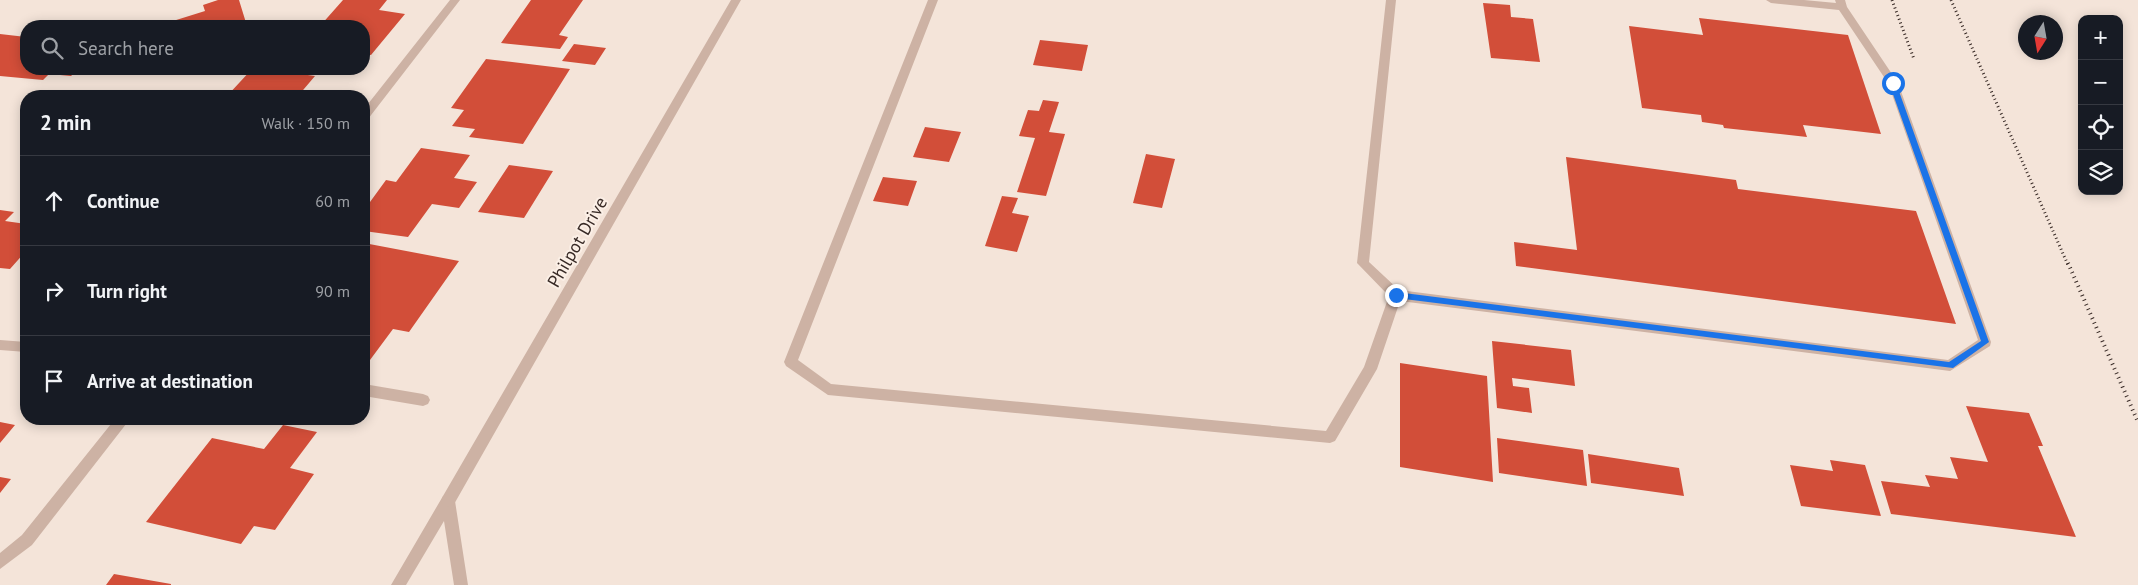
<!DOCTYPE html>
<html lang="en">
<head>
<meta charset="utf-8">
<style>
  body { margin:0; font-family:"PT Sans",sans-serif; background:#242831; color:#f1f3f6 }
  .controls { position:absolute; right:15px; top:15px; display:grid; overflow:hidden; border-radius:10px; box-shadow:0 2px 12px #0003 }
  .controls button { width:45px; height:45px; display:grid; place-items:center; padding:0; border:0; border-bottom:1px solid #363941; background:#171b24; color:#f1f3f6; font:25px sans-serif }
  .compass { position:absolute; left:2018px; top:15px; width:45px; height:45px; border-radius:50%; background:#171b24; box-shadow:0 2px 12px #0003; rotate:191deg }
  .stop { position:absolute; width:15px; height:15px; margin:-11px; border:4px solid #1a73e8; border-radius:50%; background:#fff }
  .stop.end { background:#1a73e8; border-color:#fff; box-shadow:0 1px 5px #0008 }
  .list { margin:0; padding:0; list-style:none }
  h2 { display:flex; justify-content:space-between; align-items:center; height:65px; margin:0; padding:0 20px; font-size:21px }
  h2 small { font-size:16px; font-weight:400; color:#9ea1a6 }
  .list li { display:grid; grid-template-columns:32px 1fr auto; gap:15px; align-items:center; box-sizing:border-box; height:90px; padding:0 20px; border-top:1px solid #363941 }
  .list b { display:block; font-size:19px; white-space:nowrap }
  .list em { font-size:16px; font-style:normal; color:#9ea1a6 }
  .icon { flex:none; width:28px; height:28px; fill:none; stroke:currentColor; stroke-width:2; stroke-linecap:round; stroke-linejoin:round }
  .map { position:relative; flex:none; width:2138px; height:585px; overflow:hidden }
  .search { position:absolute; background:#171b24; box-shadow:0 2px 12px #0003; left:20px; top:20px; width:350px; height:55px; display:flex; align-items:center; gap:12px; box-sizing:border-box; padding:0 18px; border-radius:20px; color:#9ea1a6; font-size:19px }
  .panel { position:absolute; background:#171b24; box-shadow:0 2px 12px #0003; left:20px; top:90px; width:350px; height:335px; border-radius:20px }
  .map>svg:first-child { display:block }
  .building { fill:#d24e39 }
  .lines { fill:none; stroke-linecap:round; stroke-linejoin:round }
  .lane { fill:#cdb2a4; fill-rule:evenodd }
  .street { fill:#cdb2a4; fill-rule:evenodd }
  .rail-far1 { stroke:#382a26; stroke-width:3; stroke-dasharray:1 3; stroke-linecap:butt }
  .rail { stroke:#382a26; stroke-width:4; stroke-dasharray:1 4; stroke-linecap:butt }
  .route { fill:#1a73e8 }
  .labels { text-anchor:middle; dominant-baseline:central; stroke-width:4; stroke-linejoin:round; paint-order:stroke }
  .street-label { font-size:18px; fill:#382a26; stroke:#fbefe6 }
</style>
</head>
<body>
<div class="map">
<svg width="2138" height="585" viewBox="0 0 2138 585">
  <rect width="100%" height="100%" fill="#f4e4d9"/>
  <path class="building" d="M218,0h21l8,26h-90l48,-15 -2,-6z
    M343,0h44l-8,10 26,4 -34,41 -7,-1v-28h-44z
    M531,0h52l-24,35 9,2 -8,12 -59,-6z
    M1483,3l27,2 1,12 22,2 7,43 -49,-4z
    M1699,18l149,17 33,99 -78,-9 4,12 -83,-9 -1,-3 -21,-3 -1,-7 -59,-7 -13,-82 74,9z
    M0,34l26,3v32h52l-7,7 -22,-2 -6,6 -43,-4z
    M1040,40l48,5 -6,26 -49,-6z
    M574,44l32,4 -11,17 -33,-4z
    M486,59l84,10 -47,75 -54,-7 6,-8 -23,-3 12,-16 -13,-2z
    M252,69h12l51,7 -17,20h-71z
    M1043,100l16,2 -10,30 16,2 -19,62 -29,-4 18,-54 -16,-2 9,-26 11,1z
    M925,127l36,5 -12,30 -36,-5z
    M421,148l49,7 -16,23 23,4 -18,26 -27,-4 -24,33 -44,-6v-30l6,1 16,-22 10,2z
    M1146,154l29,5 -13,49 -29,-5z
    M1566,157l170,23 2,9 178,22 40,113 -440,-58 -2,-24 63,8z
    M509,165l44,6 -29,47 -46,-6z
    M883,177l34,4 -9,25 -35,-5z
    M1002,196l16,2 -6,15 17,3 -12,36 -32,-6z
    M0,210l14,2 -9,9 21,3v27l-16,18 -10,-1z
    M364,243l95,18 -50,71 -16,-3 -23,31 -6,-2z
    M1492,341l79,9 4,36 -63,-8 1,8 16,2 3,25 -35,-5z
    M1400,363l87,13 6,106 -93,-15z
    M1966,406l63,7 14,33h-5l38,91 -185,-23 -10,-33 49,6 -5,-12 33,4 -8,-22 38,5z
    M0,422l15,3 -15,18z
    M283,425l34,7 -27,36 24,6 -39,56 -21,-4 -13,18 -95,-22 66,-84 52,11z
    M1497,438l86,12 4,36 -88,-13z
    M1588,454l91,14 5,28 -93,-13z
    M1830,460l35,5 16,51 -80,-10 -11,-41 43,6z
    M0,477l11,2 -11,14z
    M114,574l57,10v1h-65z"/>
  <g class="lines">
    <path class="lane" d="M928,0h10l-140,360 33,24 495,47 38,-64 25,-71 -32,-33 29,-263h10l-27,262 30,28 549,70 30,-20 -90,-257 -49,-73 -68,-7 -5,-3h38l32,3 -1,-3h10l2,7 51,76 93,259 -1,4 -40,25 -550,-70 -23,68 -42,72 -5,2 -502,-48 -42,-29 -2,-4z
      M448,495l5,1 2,5 13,84h-14l-10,-64 -38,64h-15l52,-89z"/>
    <path class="street" d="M450,0h10l-92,119 -4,1v-11z
      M731,0h10l-288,506 -5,1 -5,-1 -2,-5 2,-5z
      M0,340l26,2v10l-26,-2z
      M364,384l59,10 5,2 2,4 -2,4 -5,2 -59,-10z
      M115,419h15l-98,126 -32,24v-16l22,-18z"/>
    <path class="rail-far1" d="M1892,0l22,59
      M1951,0l117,265"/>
    <path class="rail" d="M2068,263l70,159"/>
  </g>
  <path class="route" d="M1893,80l3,3 93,259 -36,26 -557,-70 -4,-3 4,-3 553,70 32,-21 -92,-258z"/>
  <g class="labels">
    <g class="street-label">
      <text transform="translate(577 242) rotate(-60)">Philpot Drive</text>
    </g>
  </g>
</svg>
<div class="controls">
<button>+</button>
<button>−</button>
<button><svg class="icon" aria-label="locate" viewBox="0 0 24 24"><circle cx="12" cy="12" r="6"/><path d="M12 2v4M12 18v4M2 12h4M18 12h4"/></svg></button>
<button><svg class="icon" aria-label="layers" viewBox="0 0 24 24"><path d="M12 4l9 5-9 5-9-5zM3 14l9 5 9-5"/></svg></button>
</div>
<svg class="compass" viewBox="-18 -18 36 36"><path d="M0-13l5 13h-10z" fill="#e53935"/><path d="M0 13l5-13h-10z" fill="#9ea1a6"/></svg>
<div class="stop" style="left:1893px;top:83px"></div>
<div class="stop end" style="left:1396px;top:295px"></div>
<div class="search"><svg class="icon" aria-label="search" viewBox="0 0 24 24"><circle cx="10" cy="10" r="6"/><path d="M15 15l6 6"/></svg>Search here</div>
<section class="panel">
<h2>2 min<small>Walk · 150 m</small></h2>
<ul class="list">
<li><svg class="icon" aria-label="ahead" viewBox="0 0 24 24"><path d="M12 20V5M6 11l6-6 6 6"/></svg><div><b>Continue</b></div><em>60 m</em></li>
<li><svg class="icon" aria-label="right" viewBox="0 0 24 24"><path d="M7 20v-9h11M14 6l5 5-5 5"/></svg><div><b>Turn right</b></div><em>90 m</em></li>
<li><svg class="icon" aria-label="arrive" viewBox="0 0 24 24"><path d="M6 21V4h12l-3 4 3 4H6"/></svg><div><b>Arrive at destination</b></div></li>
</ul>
</section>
</div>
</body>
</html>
